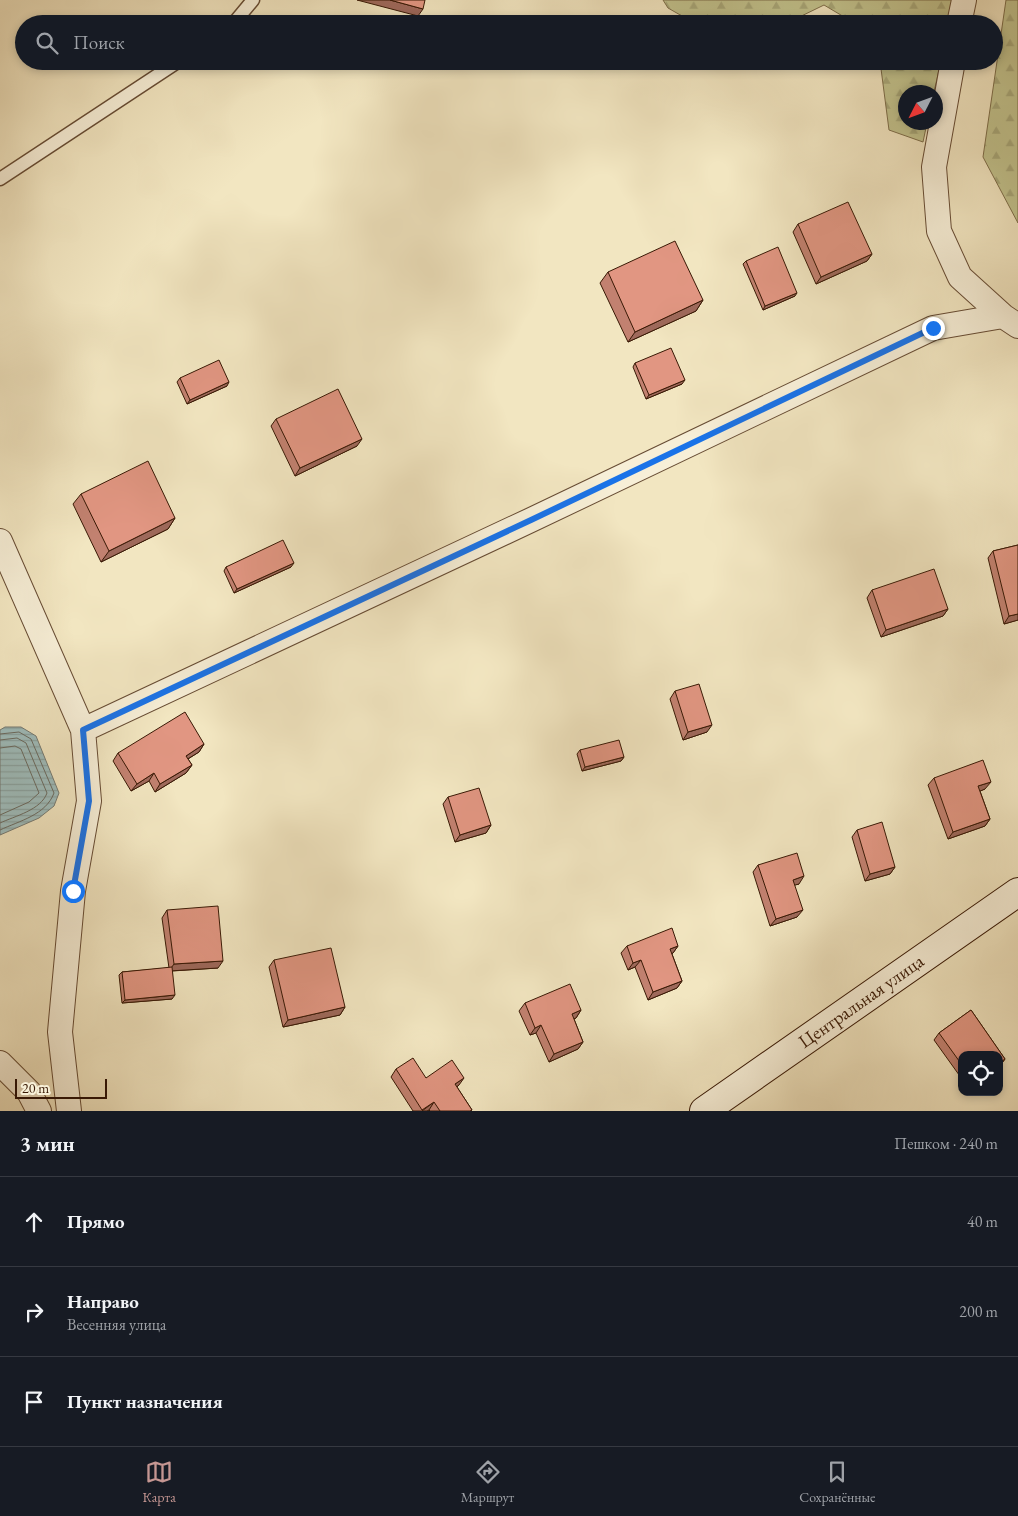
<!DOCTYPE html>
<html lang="ru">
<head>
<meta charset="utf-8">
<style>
  body { margin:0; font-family:"EB Garamond",serif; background:#242831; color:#f1f3f6 }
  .controls { position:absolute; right:15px; bottom:15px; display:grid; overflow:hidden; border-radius:10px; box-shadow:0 2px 8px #0003 }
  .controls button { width:45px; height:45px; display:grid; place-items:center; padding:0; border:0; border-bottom:1px solid #363941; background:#171b24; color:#f1f3f6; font:25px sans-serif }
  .compass { position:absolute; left:898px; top:85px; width:45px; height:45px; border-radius:50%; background:#171b24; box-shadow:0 2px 8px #0003; rotate:228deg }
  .scale { position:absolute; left:15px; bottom:12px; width:92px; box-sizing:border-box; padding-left:5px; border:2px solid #391905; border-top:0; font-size:14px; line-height:18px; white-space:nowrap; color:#391905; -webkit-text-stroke:4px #f7efd7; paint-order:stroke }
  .stop { position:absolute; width:15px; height:15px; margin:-11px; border:4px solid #1a73e8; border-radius:50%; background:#fff }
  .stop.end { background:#1a73e8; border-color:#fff; box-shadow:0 1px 5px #0008 }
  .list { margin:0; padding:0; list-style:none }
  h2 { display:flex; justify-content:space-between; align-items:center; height:65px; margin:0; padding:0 20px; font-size:21px }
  h2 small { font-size:16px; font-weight:400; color:#9ea1a6 }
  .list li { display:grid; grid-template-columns:32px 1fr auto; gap:15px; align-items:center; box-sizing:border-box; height:90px; padding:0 20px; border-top:1px solid #363941 }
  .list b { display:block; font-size:19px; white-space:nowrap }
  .list p { margin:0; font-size:16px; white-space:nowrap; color:#9ea1a6 }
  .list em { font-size:16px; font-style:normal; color:#9ea1a6 }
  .icon { flex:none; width:28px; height:28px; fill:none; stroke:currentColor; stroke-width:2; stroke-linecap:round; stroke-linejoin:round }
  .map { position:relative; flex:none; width:1018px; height:1111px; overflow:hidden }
  .search { position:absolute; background:#171b24; box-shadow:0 2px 8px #0003; left:15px; right:15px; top:15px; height:55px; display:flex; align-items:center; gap:12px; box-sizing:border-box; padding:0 18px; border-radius:28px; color:#9ea1a6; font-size:19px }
  .sheet { height:335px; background:#171b24 }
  nav { display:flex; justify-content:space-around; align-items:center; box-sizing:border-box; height:70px; border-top:1px solid #363941; background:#171b24; font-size:14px; color:#9ea1a6 }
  nav a { display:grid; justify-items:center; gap:2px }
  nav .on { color:#c59692 }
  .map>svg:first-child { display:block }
  .forest { fill:url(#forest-firs); stroke:#7e6e4a }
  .water { fill:url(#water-rules); stroke:#767b73 }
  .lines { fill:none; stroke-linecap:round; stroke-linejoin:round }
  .shore { stroke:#6c6b60; stroke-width:1 }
  .lane-casing { stroke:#674c34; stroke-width:15 }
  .street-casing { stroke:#674c34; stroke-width:26 }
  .secondary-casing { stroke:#391905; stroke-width:30 }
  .lane { stroke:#f7efd7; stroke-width:12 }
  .street { stroke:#f7efd7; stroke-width:24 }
  .secondary { stroke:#f7efd7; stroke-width:28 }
  .wall { fill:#c28170; stroke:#391905 }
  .shaded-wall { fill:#9e695b; stroke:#391905 }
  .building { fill:#e19682; stroke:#391905 }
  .route { stroke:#1a73e8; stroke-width:6 }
  .labels { text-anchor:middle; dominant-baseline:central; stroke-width:4; stroke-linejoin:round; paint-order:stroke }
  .street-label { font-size:19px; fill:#391905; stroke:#f7efd7 }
</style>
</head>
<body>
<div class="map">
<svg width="1018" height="1111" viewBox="0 0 1018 1111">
  <defs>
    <pattern id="forest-firs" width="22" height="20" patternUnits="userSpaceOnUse" patternTransform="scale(1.25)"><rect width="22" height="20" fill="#c2c38e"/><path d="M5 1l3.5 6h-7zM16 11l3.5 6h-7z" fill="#a7a779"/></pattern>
    <pattern id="water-rules" width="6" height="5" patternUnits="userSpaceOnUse" patternTransform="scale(1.25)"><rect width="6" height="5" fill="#9fbdbc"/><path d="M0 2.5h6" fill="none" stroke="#8aa2a0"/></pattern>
  </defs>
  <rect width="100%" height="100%" fill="#f2e6c1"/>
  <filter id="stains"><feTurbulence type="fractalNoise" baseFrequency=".004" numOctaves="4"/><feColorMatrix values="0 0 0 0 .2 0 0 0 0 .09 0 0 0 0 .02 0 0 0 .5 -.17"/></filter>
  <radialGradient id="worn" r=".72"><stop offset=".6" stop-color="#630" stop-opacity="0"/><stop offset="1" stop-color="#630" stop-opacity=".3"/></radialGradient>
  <path class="forest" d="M663,0h292l-5,24h-94l-32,-19 -39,19h-89l-28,-16z
    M1006,0h12v223l-35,-66z
    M880,61h61l-7,31h-28v30l21,1 -4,19 -34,-12z"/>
  <path class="water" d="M5,727h16l15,9 23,57 -5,13 -15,12 -39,17v-105z"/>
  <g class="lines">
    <path class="shore" d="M0,734l19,-2 12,7 23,54c-8,22 -35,28 -54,37
      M0,740l17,-2 9,5 21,50c-6,17 -32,23 -47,30
      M0,748l15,-2 6,3 18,44 -10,9 -29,13"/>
    <defs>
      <path id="lane" d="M233,24l20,-24
        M0,179l179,-118"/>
      <path id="street" d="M959,24l5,-24
        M953,61l-19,106 5,64 21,46 43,39 15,10
        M0,541l83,189 6,71 -16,90 -13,141 9,79
        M83,730l448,-210 402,-192 70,-12
        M0,1063l29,29 10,19"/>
      <path id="secondary" d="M704,1111l314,-219"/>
    </defs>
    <use href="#lane" class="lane-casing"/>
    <use href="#street" class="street-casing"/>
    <use href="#secondary" class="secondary-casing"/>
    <use href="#lane" class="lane"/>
    <use href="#street" class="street"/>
    <use href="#secondary" class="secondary"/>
  </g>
  <path class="wall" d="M798,224l74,30 -5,7 -51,23 -23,-52z
    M746,261l49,35 -32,14 -20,-46z
    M608,272l95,28 -7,11 -68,31 -28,-59z
    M635,363l47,21 -36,15 -13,-32z
    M180,378l47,8 -40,18 -10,-22z
    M276,419l81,27 -62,30 -24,-50z
    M81,494l94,24 -7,11 -67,33 -28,-58z
    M1018,545v75l-14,4 -16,-66 5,-7z
    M226,567h65l-57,26 -10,-22z
    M872,590l76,19 -5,7 -62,21 -14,-39z
    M675,691l32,41 -24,8 -13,-41z
    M204,744l-5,8 -11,7 4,6 -6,8 -31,19 -6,-11 -18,10 -18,-30 5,-8z
    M580,750l44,7 -3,4 -39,10 -5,-17z
    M934,778l51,11 -5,2 10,28 -5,7 -37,13 -20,-54z
    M448,797l43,28 -5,8 -31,9 -12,-38z
    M857,830l38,37 -5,7 -25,7 -13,-44z
    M758,865l41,19 -5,1 3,32 -27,9 -17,-54z
    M167,910l51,58 -46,3v28l-50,4 -3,-28 3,-3 47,-4 -7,-50z
    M627,946h51l-5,7 -1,1 10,27 -5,7 -29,12 -13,-33 -7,3 -7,-17z
    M274,960l71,47 -5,8 -57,12 -14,-60z
    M525,1003l56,7 -5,8 -2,1 9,23 -5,7 -29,13 -13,-29 -6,2 -11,-24z
    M971,1010l34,49 -6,8v-12h-37v24l-28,-39 5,-7z
    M396,1069l30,9 33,7 -2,2 15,23 -1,1h-41l-1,-1 -2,1h-14l-22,-34z"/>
  <path class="shaded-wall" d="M357,0h33l33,9 -5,7z
    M872,254l-5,7 -51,23 5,-7z
    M797,293l-2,3 -32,14 2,-4z
    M703,300l-7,11 -68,31 7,-10z
    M685,380l-3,4 -36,15 3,-4z
    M229,382l-2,4 -40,18 3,-4z
    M362,439l-5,7 -62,30 5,-8z
    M175,518l-7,11 -67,33 8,-11z
    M294,563l-3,4 -57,26 3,-4z
    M948,609l-5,7 -62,21 5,-7z
    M1018,614v6l-14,4 5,-8z
    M712,725l-5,7 -24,8 5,-8z
    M204,744l-5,8 -18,11 5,-7z
    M624,757l-3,4 -39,10 3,-4z
    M192,765l-6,8 -31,19 5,-8z
    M154,773l-5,8 -18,10 6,-7z
    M991,782l-6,7 -12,5 5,-8z
    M990,819l-5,7 -37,13 5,-7z
    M491,825l-5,8 -31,9 5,-7z
    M895,867l-5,7 -25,7 5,-7z
    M804,876l-5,8 -11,3 5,-7z
    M803,910l-6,7 -27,9 6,-7z
    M678,946l-5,7 -8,4 5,-8z
    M641,960l-6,7 -7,3 5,-7z
    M223,961l-5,7 -49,3 5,-7z
    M682,981l-5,7 -29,12 5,-8z
    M175,995l-3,4 -50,4 3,-3z
    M345,1007l-5,8 -57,12 5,-7z
    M581,1010l-5,8 -10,4 6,-8z
    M541,1025l-5,8 -6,2 5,-7z
    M583,1042l-5,7 -29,13 5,-8z
    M1005,1059l-6,8v-4z
    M464,1078l-5,7 -9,7 5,-8z
    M434,1102l-5,8 -2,1h-5z"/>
  <path class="building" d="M390,0h35l-2,9z
    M848,202l24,52 -51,23 -23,-53z
    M675,241l28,59 -68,32 -27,-60z
    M778,247l19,46 -32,13 -19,-45z
    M671,348l14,32 -36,15 -14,-32z
    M219,360l10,22 -39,18 -10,-22z
    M338,389l24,50 -62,29 -24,-49z
    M148,461l27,57 -66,33 -28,-57z
    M283,540l11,23 -57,26 -11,-22z
    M1018,545v69l-9,2 -16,-65z
    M934,569l14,40 -62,21 -14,-40z
    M699,684l13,41 -24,7 -13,-41z
    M185,712l19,32 -18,12 6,9 -32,19 -6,-11 -17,11 -19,-31z
    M619,740l5,17 -39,10 -5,-17z
    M983,760l8,22 -13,4 12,33 -37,13 -19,-54z
    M479,788l12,37 -31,10 -12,-38z
    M882,822l13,45 -25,7 -13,-44z
    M797,853l7,23 -11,4 10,30 -27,9 -18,-54z
    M218,906l5,55 -49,3 -7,-54z
    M672,928l6,18 -8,3 12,32 -29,11 -12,-32 -8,3 -6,-17z
    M331,948l14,59 -57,13 -14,-60z
    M172,967l3,28 -50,5 -3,-28z
    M570,984l11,26 -9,4 11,28 -29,12 -13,-29 -6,3 -10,-25z
    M971,1010l34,49 -6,4v-8h-37v10l-23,-32z
    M413,1058l13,20 26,-18 12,18 -9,6 17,26 -2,1h-30l-6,-9 -12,8 -26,-41z"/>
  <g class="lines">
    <path class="route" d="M73,891l16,-90 -6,-71 448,-210 402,-192"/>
  </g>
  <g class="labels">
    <g class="street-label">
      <text transform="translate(861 1001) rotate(-35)">Центральная улица</text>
    </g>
  </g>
  <rect width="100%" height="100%" filter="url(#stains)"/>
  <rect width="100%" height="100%" fill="url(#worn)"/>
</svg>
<div class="controls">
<button><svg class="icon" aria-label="locate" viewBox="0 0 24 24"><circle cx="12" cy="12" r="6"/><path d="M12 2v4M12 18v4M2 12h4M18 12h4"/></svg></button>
</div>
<svg class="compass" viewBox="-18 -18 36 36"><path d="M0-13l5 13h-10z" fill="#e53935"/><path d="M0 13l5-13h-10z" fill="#9ea1a6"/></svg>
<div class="scale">20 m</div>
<div class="stop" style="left:73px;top:891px"></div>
<div class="stop end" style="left:933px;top:328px"></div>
<div class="search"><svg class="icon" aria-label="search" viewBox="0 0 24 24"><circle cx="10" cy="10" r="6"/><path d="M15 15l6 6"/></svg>Поиск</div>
</div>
<section class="sheet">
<h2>3 мин<small>Пешком · 240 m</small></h2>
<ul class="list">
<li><svg class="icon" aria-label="ahead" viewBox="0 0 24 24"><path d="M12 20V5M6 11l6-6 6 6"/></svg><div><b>Прямо</b></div><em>40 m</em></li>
<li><svg class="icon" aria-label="right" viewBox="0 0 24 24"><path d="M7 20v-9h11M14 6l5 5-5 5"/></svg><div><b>Направо</b><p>Весенняя улица</p></div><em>200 m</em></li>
<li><svg class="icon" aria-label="arrive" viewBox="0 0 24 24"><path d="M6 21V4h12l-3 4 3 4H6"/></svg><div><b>Пункт назначения</b></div></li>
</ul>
</section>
<nav>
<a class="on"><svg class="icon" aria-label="map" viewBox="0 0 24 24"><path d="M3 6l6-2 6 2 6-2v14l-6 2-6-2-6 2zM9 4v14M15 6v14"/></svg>Карта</a>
<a><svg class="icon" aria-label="directions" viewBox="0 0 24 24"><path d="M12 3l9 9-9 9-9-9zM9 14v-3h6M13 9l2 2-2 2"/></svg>Маршрут</a>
<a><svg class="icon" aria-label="saved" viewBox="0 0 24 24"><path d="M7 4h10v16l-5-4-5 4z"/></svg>Сохранённые</a>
</nav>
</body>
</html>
